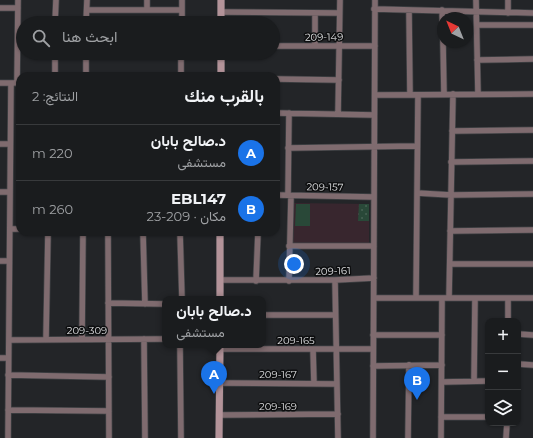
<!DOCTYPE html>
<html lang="ar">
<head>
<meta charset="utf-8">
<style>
  body { margin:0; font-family:Montserrat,Vazirmatn,sans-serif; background:#232527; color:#f1f3f6; direction:rtl }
  .controls { position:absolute; right:12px; bottom:12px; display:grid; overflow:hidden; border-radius:8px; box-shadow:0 1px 3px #0004 }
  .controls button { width:36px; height:36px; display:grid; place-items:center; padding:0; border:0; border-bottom:1px solid #383a3c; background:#1a1c1e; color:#f1f3f6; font:20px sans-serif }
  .compass { position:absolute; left:437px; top:12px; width:36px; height:36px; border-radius:50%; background:#1a1c1e; box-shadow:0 1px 3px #0004; rotate:317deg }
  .you { position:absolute; left:294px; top:264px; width:14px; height:14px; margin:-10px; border:3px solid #fff; border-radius:50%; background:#1a73e8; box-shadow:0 0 0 6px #1a73e833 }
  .badge { display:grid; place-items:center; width:26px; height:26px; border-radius:50%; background:#1a73e8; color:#fff; font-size:13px; font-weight:700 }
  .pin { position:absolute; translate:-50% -33px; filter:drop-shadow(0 1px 2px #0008) }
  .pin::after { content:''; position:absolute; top:21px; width:14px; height:12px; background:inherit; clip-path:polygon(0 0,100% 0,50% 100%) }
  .popup { position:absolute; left:162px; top:296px; width:104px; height:52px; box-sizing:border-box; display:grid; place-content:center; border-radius:8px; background:#1a1c1e; filter:drop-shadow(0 1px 3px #0005); font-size:13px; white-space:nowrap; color:#9fa1a4 }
  .popup b { font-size:15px; color:#f1f3f6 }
  .popup::after { content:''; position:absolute; left:50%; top:100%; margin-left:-8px; border:8px solid transparent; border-top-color:#1a1c1e }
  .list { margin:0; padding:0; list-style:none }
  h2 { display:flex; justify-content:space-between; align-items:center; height:52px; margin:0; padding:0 16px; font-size:17px }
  h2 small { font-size:13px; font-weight:400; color:#9fa1a4 }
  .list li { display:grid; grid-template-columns:26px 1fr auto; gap:12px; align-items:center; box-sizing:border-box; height:56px; padding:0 16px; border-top:1px solid #383a3c }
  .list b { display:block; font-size:15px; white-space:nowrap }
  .list p { margin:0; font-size:13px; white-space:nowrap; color:#9fa1a4 }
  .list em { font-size:13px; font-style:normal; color:#9fa1a4 }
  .icon { flex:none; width:22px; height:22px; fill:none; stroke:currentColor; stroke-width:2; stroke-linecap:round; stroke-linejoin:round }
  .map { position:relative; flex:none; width:533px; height:438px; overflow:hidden; direction:ltr }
  .search { position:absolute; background:#1a1c1e; box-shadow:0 1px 3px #0004; left:16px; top:16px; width:264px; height:44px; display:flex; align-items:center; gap:10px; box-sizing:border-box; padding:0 14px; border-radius:22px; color:#9fa1a4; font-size:15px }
  .panel { position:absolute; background:#1a1c1e; box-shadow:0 1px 3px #0004; left:16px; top:72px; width:264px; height:164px; border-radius:12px; direction:rtl }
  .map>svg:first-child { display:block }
  .education { fill:#38262e }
  .grass { fill:url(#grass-dots) }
  .park { fill:#294838 }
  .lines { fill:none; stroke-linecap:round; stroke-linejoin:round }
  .street-casing { stroke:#414346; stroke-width:7 }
  .secondary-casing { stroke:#414346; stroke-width:8 }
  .street { stroke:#7f6b6f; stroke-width:5.5 }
  .secondary { stroke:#b39399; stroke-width:7 }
  .labels { text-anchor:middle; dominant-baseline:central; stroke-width:3; stroke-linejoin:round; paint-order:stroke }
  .street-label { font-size:10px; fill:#dfe0e2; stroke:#0d0e0f }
</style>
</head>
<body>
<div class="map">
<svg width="533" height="438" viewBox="0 0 533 438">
  <defs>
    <pattern id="grass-dots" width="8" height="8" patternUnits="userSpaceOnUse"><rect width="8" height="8" fill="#294838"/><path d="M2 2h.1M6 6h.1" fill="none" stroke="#486254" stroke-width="1.8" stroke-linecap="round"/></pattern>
  </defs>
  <rect width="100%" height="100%" fill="#232528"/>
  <path class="education" d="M294,203l75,1v39h-76z"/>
  <path class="grass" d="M359,204h10v17h-11z"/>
  <path class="park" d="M296,204h14v22h-15z"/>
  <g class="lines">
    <defs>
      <path id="street" d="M476,0l2,94
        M0,8h18
        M374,9l159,4
        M87,10h95
        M147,10v-10
        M442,10l1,30
        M409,11l1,84
        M221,12l118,1
        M508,13v-13
        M55,23l1,-23
        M86,23l1,-23
        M182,23v-23
        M477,25h56
        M443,42l1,52
        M273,46h102
        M315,46v-33
        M477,60l56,-1
        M55,76v-23
        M86,76v-23
        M181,76v-23
        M276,79l63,1
        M0,83h14
        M17,83l1,-83
        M375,95l158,-1
        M276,113l98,2
        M338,114l2,-114
        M452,131l81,-1
        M0,144h10
        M288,148l128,-2
        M451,162l82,-1
        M0,192h10
        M417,193l34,2 82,-1
        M276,195l98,2
        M288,195l1,-82
        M10,229h10
        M450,231l83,-1
        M108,232l1,206
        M143,232l2,72
        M180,232l2,67
        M206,232h14
        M289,246h85
        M0,261h9
        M451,264h82
        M220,280h115l39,-2
        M335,280l3,158
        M256,281l2,-49
        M289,281l2,-85
        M374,298h159
        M416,298l2,-203
        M449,298l4,-204
        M108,303l57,1
        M263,315h72
        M508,321v-23
        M518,334l15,1
        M373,335h69
        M46,339l2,-107
        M82,339l1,-107
        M144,339l1,99
        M9,340l156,-1
        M180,345l1,93
        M220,349h153
        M313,349l1,35
        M0,358h8
        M518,364l15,1
        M373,366l69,-1
        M8,375l101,2
        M474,381l1,-83
        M442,382l46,-1
        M219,383l118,1
        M8,410l101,1
        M219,415l119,-1
        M441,417h47
        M8,438l3,-355
        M373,438l2,-438
        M408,438l1,-73
        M441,438l1,-140
        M506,438l1,-15"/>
      <path id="secondary" d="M221,0v23
        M221,76v-23
        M220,299v-67
        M219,438l1,-93"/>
    </defs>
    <use href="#street" class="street-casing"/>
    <use href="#secondary" class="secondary-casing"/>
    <use href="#street" class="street"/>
    <use href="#secondary" class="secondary"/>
  </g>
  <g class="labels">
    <g class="street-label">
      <text transform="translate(324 37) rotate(-1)">209-149</text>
      <text transform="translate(325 187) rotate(1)">209-157</text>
      <text transform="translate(333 271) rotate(-2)">209-161</text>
      <text x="87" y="330">209-309</text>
      <text x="296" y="340">209-165</text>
      <text x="278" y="374">209-167</text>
      <text x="278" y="406">209-169</text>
    </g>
  </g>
</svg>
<div class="controls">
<button>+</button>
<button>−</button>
<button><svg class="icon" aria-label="layers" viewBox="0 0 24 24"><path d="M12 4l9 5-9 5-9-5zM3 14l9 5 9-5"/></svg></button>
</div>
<svg class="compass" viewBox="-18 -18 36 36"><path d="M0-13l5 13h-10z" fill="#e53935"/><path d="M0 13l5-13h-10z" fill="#9fa1a4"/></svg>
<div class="you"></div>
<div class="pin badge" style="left:214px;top:394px">A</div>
<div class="popup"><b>د.صالح بابان</b>مستشفى</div>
<div class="pin badge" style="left:417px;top:400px">B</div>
<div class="search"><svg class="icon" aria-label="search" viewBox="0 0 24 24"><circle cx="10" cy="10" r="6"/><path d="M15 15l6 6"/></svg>ابحث هنا</div>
<section class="panel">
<h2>بالقرب منك<small>النتائج: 2</small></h2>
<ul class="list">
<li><span class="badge">A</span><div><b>د.صالح بابان</b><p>مستشفى</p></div><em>220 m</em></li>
<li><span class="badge">B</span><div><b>EBL147</b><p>مكان · 209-23</p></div><em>260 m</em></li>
</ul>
</section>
</div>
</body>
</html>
